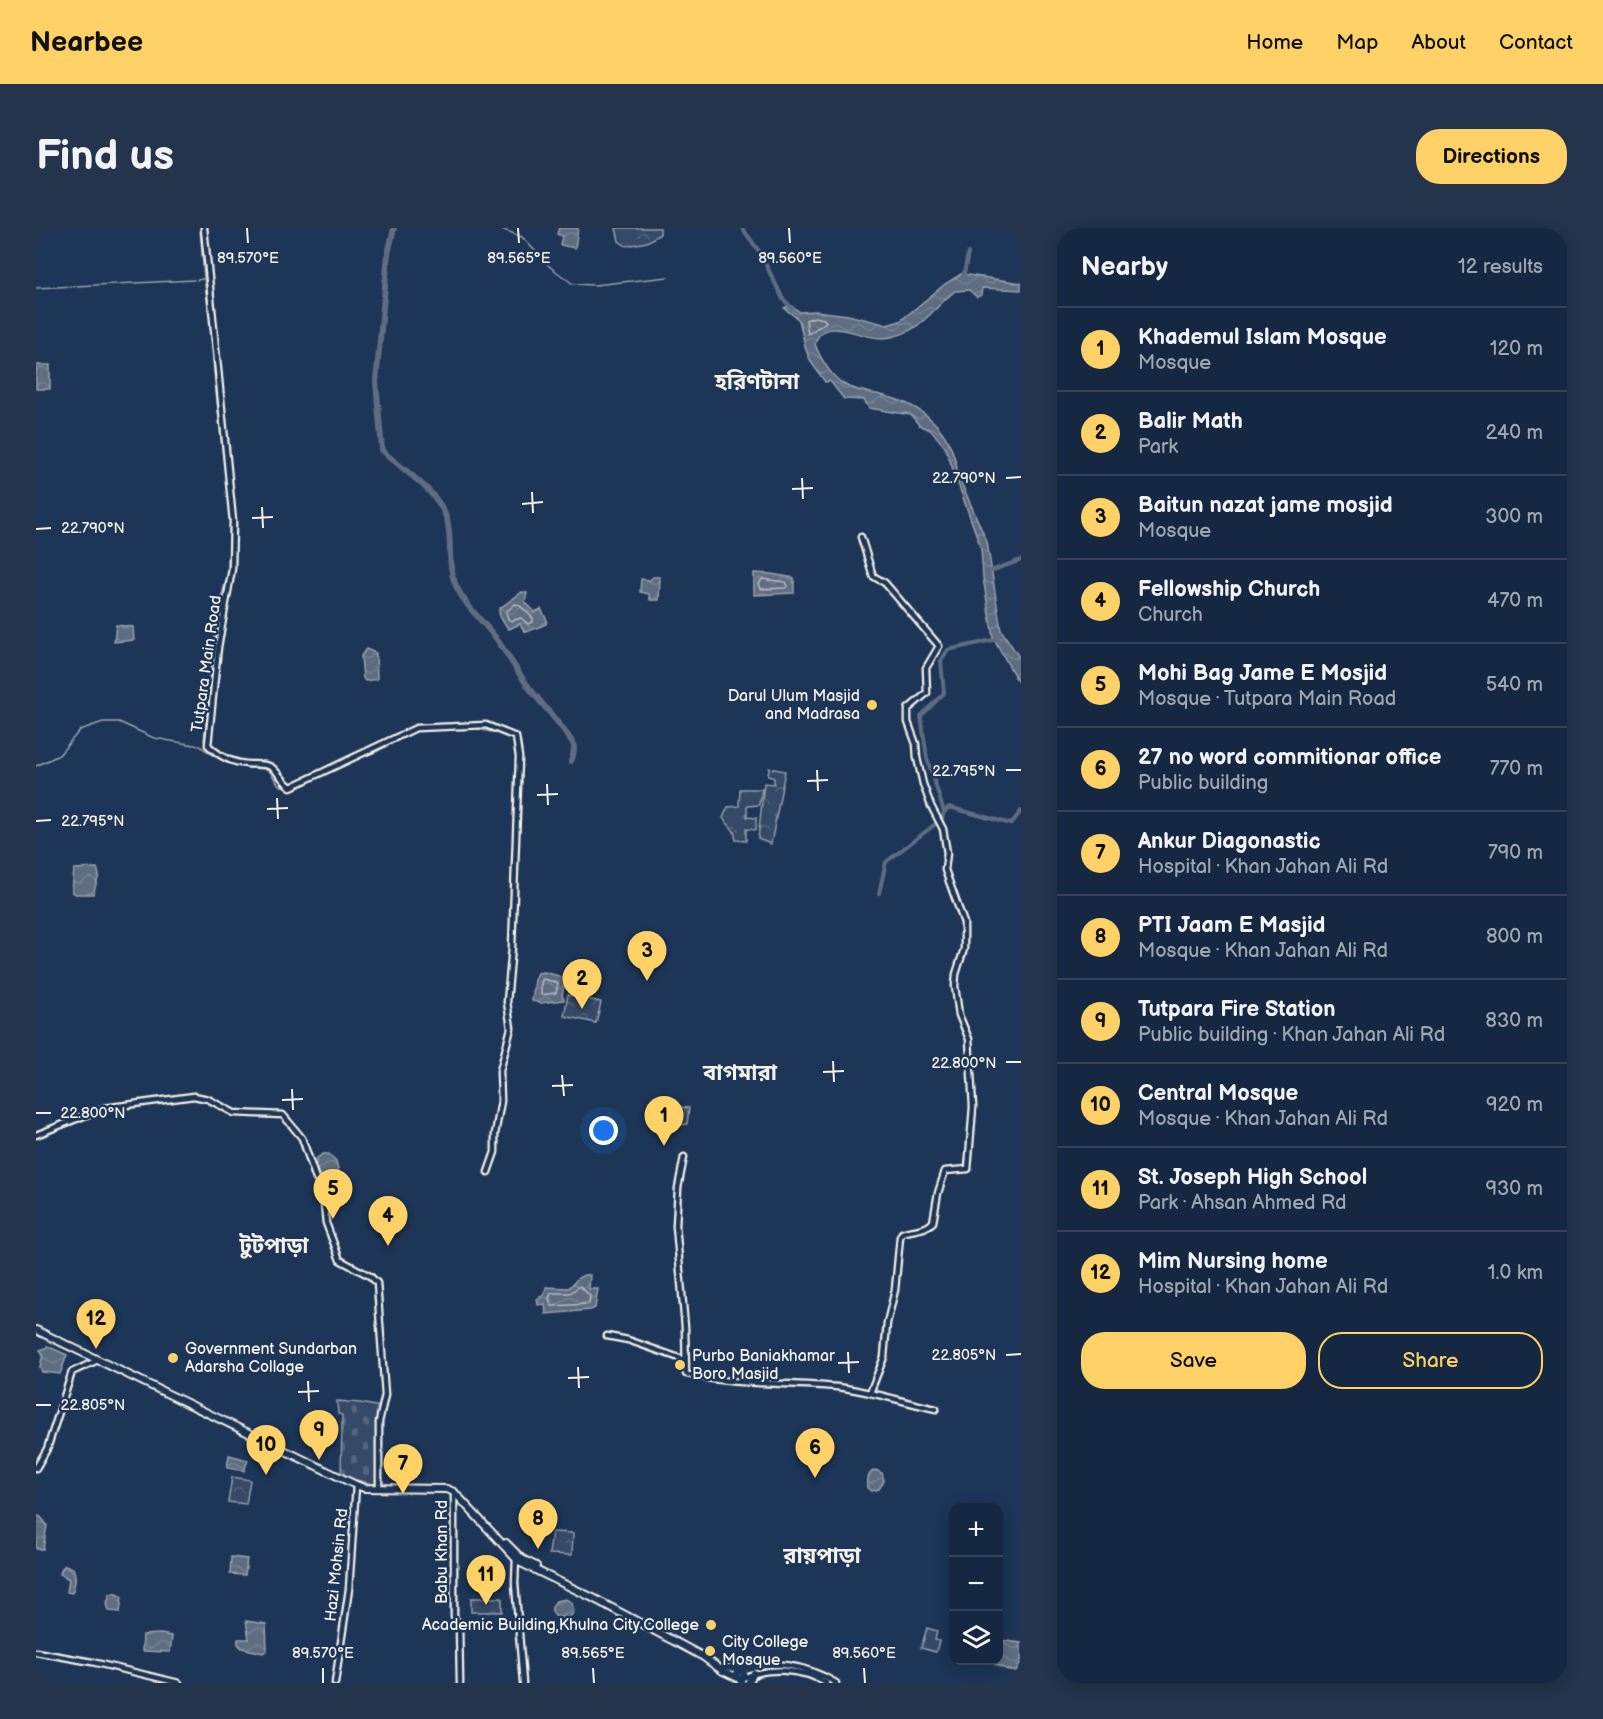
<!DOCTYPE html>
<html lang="en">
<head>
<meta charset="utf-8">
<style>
  body { margin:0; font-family:"Balsamiq Sans","Noto Sans Bengali",sans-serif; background:#23344c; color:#f1f3f6 }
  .controls { position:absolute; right:18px; bottom:18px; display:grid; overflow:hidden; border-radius:12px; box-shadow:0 3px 15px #0003 }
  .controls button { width:54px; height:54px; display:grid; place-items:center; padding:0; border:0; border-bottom:2px solid #35445a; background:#162841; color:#f1f3f6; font:30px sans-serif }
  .you { position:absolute; left:568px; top:903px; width:21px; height:21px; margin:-15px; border:4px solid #fff; border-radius:50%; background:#1a73e8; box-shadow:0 0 0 9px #1a73e833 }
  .badge { display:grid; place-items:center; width:39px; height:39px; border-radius:50%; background:#ffd166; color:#111; font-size:20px; font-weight:700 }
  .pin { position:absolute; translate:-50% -50px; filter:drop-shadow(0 2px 3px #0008) }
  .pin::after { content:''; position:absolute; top:32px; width:21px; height:18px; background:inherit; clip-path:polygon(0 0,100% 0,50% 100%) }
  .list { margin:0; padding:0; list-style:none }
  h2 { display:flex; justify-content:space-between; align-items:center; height:78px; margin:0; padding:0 24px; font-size:26px }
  h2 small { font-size:20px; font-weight:400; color:#9ea6b1 }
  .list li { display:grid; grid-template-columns:39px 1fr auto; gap:18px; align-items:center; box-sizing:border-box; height:84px; padding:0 24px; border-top:2px solid #35445a }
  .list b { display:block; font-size:22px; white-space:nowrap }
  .list p { margin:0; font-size:20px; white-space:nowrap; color:#9ea6b1 }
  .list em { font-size:20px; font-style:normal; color:#9ea6b1 }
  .actions { display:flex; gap:12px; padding:18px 24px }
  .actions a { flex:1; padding:14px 0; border:2px solid #ffd166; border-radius:24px; text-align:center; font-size:21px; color:#ffd166 }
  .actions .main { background:#ffd166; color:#111 }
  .icon { flex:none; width:33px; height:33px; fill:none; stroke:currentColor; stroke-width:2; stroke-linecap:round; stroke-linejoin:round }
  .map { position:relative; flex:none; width:985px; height:1455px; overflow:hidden; border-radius:24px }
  header { display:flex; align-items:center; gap:36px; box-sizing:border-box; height:84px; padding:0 30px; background:#ffd166; color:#111 }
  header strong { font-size:28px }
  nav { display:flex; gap:33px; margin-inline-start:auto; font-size:21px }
  .intro { display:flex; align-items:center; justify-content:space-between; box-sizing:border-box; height:144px; padding:0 36px }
  h1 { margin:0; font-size:42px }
  .button { padding:15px 27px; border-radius:24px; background:#ffd166; color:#111; font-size:21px; font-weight:700 }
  main { display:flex; gap:36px; padding:0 36px }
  aside { flex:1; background:#162841; border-radius:24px; box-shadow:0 3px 15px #0003 }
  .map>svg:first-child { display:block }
  .forest { fill:url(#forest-crowns); stroke:#949ea8; stroke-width:1.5 }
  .cemetery { fill:url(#cemetery-stones); stroke:#949ea8; stroke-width:1.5 }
  .water { fill:url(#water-waves); stroke:#9aa2ab; stroke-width:1.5 }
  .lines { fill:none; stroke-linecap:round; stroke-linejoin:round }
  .shore { stroke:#b8bcbf; stroke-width:1.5 }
  .stream { stroke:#9aa2ab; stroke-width:1.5 }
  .canal { stroke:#5e6d82; stroke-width:4 }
  .river { stroke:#5e6d82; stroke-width:6 }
  .tertiary-casing { stroke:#f4f1e8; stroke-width:9 }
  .secondary-casing { stroke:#f4f1e8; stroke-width:9 }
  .trunk-casing { stroke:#f4f1e8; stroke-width:10 }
  .tertiary { stroke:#1d3557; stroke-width:4.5 }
  .secondary { stroke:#1d3557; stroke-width:4.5 }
  .trunk { stroke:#1d3557; stroke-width:6 }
  .ticks { fill:none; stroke:#f4f1e8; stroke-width:2 }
  .poi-dot { fill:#ffd166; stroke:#1d3557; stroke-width:2 }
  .labels { text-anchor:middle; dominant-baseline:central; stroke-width:5; stroke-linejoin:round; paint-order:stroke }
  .street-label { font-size:16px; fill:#f4f1e8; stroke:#1d3557 }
  .poi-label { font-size:16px; fill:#f4f1e8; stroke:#1d3557; text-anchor:start }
  .district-label { font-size:22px; font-weight:bold; fill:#f4f1e8; stroke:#1d3557 }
  .ticks-label { font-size:15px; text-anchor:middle; fill:#f4f1e8; stroke:#1d3557; stroke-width:5; stroke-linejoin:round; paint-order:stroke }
</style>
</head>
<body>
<header>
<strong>Nearbee</strong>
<nav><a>Home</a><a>Map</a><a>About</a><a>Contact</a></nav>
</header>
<div class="intro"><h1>Find us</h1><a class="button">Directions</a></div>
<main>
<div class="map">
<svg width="985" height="1455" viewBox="0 0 985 1455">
  <defs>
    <pattern id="forest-crowns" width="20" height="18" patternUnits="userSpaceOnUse" patternTransform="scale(1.5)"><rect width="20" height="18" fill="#354a67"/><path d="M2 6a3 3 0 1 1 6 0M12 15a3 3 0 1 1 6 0" fill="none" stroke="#53657d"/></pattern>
    <pattern id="cemetery-stones" width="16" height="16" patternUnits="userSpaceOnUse" patternTransform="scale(1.5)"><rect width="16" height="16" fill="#354a67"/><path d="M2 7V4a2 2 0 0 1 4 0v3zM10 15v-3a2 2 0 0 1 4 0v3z" fill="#53657d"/></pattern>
    <pattern id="water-waves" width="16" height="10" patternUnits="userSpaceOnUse" patternTransform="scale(1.5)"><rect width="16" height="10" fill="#5e6d82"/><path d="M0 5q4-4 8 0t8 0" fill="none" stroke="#768294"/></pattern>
  </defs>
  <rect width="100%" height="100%" fill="#1d3557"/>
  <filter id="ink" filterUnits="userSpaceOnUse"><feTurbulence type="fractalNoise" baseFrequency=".0167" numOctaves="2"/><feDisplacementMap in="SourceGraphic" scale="12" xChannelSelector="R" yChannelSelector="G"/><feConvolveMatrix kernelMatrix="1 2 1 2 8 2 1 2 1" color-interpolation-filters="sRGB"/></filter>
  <g filter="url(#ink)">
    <path class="forest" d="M580,0h44v6l-13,8 -21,4 -7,-5z
      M733,540l16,3 -14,73 -13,-5 6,-56 10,1v-6l-6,-2z
      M704,561h22l-3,16 -12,1v11l9,1v12l-10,-1v12l-10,-1 -2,-9 -11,-13 5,-11 11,-1z
      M532,767l33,7 -5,21 -32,-7z
      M639,879l14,1 -2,16 -7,1 -6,-3z
      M196,1249l18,3 -4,24 -18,-2z
      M516,1304l21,1 -1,22 -23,-1z
      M435,1370h31v14h-31z
      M891,1400l10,3 -2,9 4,1 -3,11 -15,-4z"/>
    <path class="cemetery" d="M301,1173l23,2 21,4 -4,9 -1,69 -35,-9 1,-61 -4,-1z"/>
    <path class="water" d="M523,0h19l-3,20 -15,-3 2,-9 -5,-2z
      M925,46l60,9v7l-39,-2 -1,7 -4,2 -8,-7 -14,1c-25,20 -36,44 -71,47 -22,2 -61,-25 -69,6 5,14 17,34 30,41 9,5 21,7 31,9 45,9 76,33 82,81l29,67 14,88 20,30v28l-28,-51 -10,-59 -2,-30 -36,-101 -13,-16 -13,-6 -8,-10 -42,-7 -5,-8 -20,-1 -14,-18 -5,1 -14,-20 -5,-12 -7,-30 -15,-12 6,-3 10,7 16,-1 32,4 39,10 13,-4 45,-37z
      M0,137h14v24h-14z
      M718,345l17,1 23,4v15l-40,2z
      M617,349h7l-1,23h-9l-1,-6 -9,-2 1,-13 9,1z
      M486,364l5,1 -2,9 10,10 6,-3 6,11 -1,4 -19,8 -3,-1 -4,-7 -11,5c-5,-6 -11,-12 -10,-20z
      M80,397l17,2 1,13 -20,2z
      M330,421l10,4 1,26 -12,2 -2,-3 -2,-22z
      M61,640l2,7 -6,19h-17l-4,-2 2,-23z
      M508,744l22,6 -4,17 2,5 -23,3 -9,-2 3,-21 3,-7z
      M287,926h6l7,7 3,11 -11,5 -8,-1 -5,-8 2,-10z
      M548,1047h6l-1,14h9l-3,19 -4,2 -45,4 -1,-10 -7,1 -1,-6 7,-4 2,-8 23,1 9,-10z
      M11,1118l20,9 -7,19 -18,-2 -2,-5 3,-13 -3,-4 6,-2z
      M193,1227l19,5 -4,11 -17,-3z
      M839,1242l7,3 2,8 -5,8 -7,2 -4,-3c-1,-7 -1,-14 7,-18z
      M0,1287l5,2 6,8 -4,24h-7z
      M195,1329l16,2 -2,16 -15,-1z
      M29,1337l8,3c4,9 2,16 -1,25l-5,-1 2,-13 -9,-5 2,-6z
      M78,1365l8,4 -2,15 -11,-1 -2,-8 3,-9z
      M530,1371l6,4 2,9 -5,6 -14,-2c-5,-6 -4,-9 1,-15z
      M210,1393l20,3 1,26 -4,3 -21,-5 -4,-4v-5h11z
      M125,1406l11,2 -2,16 -28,-1 1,-16z
      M963,1412l22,3v18l-5,10 -8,-1 -17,-7 -1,-2 9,-1z"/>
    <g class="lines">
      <path class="shore" d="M779,89l9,2 2,3 -18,12 -2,-14z
        M726,351l24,3 2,4 -3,2 -24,1 -2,-5z
        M479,376l4,1 14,13v4l-5,2 -7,-6 -10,3 -3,-2 -2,-7z
        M507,751l15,4 -2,10 -15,2v-13z
        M544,1058l10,10 -1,8 -37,2 -3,-7 2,-6h19z"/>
      <path class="stream" d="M164,0l4,51 5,33 6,71 15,134 -2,56 -12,44 -12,124
        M463,0l23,9 27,29 24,18 22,1 73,-8
        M161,52l6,-1
        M0,60l158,-8
        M311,535l29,-11 38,-21 59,-3 18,4
        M0,538l23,-11 21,-25 23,-8h16l35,16 46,8 12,9 20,9 15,4 21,1 11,16 12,4"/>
      <path class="canal" d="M706,0l17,23 24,48 9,9
        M927,51l5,-26
        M952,344l33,-12
        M908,584l-17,-54 -6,-42 23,-23 -3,-32 7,-11 49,-11
        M843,665l7,-31 56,-43 2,-7 5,-5 62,17 10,-13"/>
      <path class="river" d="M358,0l-6,26 -12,128 6,68c22,22 59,41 66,74 4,21 -1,42 8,62 10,21 26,34 39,51 12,16 21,33 33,49 8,12 45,51 46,61 0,5 -1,10 -3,14"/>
      <defs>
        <path id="tertiary" d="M168,0l29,293 -1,48 -14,78 -10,98c10,10 24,18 39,19 7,1 17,-1 24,3 6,3 12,15 20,20l125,-59 70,-3 30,12 3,20 -7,190 -5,55 4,26 -11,43 1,30 -6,33v18l-7,20
          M825,309l12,39 12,7 54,63 -13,22 1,25 -19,16v13l8,22 1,14 6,26 8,22 12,23 4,24 -2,17 19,53v26l-8,25 -1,12 4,29 10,24 4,68 -5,62 -23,2 -7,22 -5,29c-8,9 -21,7 -31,11l-2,4 -5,53 -8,33 -3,34 -14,36
          M0,907l68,-27 90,-12 14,3 26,14 49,2 19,23 14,41 6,7 4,37 14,37 30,16 7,7 8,112 -6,27v66
          M648,929l-6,31 -2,38 9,101 1,47c49,12 101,8 151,13 34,4 66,15 99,22
          M571,1108l21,4 57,20
          M0,1240l11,-19 25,-77 26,-12
          M418,1264v125l5,7 1,59
          M0,1424l56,10 87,21
          M299,1455l14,-94 7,-104"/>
        <path id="secondary" d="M480,1329l-1,26 8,100
          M703,1444c32,-14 67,-7 97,11
          M707,1450c25,-11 59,-10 83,5"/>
        <path id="trunk" d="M0,1102l320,155 8,3 83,1 7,3 65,70 74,36 109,58 21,15 15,7 4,5
          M470,1315l16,16 14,7
          M688,1440l26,-1
          M700.5 1447a3.5 3.5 0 1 1 7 0a3.5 3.5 0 1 1-7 0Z
          M712,1455l6,-10"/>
      </defs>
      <use href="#tertiary" class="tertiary-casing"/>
      <use href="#secondary" class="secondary-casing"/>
      <use href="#trunk" class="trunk-casing"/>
      <use href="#tertiary" class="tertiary"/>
      <use href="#secondary" class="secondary"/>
      <use href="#trunk" class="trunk"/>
    </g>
  </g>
  <path class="ticks" d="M211,0l1,15M482,0l1,15M753,0l1,15M766,250l1,21M970,250l15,-1M756,261l21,-1M496,264l1,21M486,276l21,-2M226,279l1,21M216,290l21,-1M0,301l15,-1M781,542l1,21M970,542h15M771,553l21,-1M511,556l1,21M501,567l21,-1M241,570l1,21M231,581l21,-1M0,593l15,-1M797,833l1,21M970,834h15M787,844l21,-1M526,847l2,21M516,858l21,-1M256,861l1,21M246,872l21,-1M0,885h15M812,1124l1,21M970,1127l15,-1M802,1135l21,-1M542,1139l1,21M532,1150l21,-1M272,1153l1,21M262,1164l21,-1M0,1177h15M287,1440v15M557,1440l1,15M828,1440l1,15"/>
  <g class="poi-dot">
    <circle cx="836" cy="477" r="6"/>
    <circle cx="137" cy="1130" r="6"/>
    <circle cx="644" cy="1137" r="6"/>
    <circle cx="675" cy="1397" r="6"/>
    <circle cx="674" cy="1423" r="6"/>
  </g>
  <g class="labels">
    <g class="street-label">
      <text transform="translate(171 436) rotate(-82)">Tutpara Main Road</text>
      <text transform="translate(406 1324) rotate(-90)">Babu Khan Rd</text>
      <text transform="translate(301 1337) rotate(-84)">Hazi Mohsin Rd</text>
    </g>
    <g class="poi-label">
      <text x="824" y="468" text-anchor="end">Darul Ulum Masjid<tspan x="824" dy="18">and Madrasa</tspan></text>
      <text x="149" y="1121">Government Sundarban<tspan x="149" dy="18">Adarsha Collage</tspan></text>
      <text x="656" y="1128">Purbo Baniakhamar<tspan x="656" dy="18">Boro Masjid</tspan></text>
      <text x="663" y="1397" text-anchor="end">Academic Building,Khulna City College</text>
      <text x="686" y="1414">City College<tspan x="686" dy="18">Mosque</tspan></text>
    </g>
    <g class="district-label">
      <text x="721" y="154">হরিণটানা</text>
      <text x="704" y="845">বাগমারা</text>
      <text x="238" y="1018">টুটপাড়া</text>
      <text x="786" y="1328">রায়পাড়া</text>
    </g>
  </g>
  <g class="ticks-label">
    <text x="212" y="35">89.570°E</text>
    <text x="483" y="35">89.565°E</text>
    <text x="754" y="35">89.560°E</text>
    <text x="928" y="255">22.790°N</text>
    <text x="57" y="305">22.790°N</text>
    <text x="928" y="548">22.795°N</text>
    <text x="57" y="598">22.795°N</text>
    <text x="928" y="840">22.800°N</text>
    <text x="57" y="890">22.800°N</text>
    <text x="928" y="1132">22.805°N</text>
    <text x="57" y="1182">22.805°N</text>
    <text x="287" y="1430">89.570°E</text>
    <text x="557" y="1430">89.565°E</text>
    <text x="828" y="1430">89.560°E</text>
  </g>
</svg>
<div class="controls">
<button>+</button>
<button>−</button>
<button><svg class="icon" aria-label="layers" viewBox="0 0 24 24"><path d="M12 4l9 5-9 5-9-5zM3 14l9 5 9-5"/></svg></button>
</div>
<div class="you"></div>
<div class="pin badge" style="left:628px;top:918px">1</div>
<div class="pin badge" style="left:546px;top:781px">2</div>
<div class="pin badge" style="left:611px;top:753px">3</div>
<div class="pin badge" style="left:352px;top:1018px">4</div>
<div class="pin badge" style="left:297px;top:991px">5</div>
<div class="pin badge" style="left:779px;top:1250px">6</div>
<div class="pin badge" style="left:367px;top:1266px">7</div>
<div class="pin badge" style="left:502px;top:1321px">8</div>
<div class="pin badge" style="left:283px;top:1232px">9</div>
<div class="pin badge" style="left:230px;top:1247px">10</div>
<div class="pin badge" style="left:450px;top:1377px">11</div>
<div class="pin badge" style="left:60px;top:1121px">12</div>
</div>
<aside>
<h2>Nearby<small>12 results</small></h2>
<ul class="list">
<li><span class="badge">1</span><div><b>Khademul Islam Mosque</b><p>Mosque</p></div><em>120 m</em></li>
<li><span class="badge">2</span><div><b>Balir Math</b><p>Park</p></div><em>240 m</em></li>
<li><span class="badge">3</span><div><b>Baitun nazat jame mosjid</b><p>Mosque</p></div><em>300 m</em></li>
<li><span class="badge">4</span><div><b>Fellowship Church</b><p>Church</p></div><em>470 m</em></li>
<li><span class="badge">5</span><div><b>Mohi Bag Jame E Mosjid</b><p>Mosque · Tutpara Main Road</p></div><em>540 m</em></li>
<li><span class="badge">6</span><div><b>27 no word commitionar office</b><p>Public building</p></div><em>770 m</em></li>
<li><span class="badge">7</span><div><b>Ankur Diagonastic</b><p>Hospital · Khan Jahan Ali Rd</p></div><em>790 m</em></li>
<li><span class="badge">8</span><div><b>PTI Jaam E Masjid</b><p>Mosque · Khan Jahan Ali Rd</p></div><em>800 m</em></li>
<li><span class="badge">9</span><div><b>Tutpara Fire Station</b><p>Public building · Khan Jahan Ali Rd</p></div><em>830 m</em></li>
<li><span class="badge">10</span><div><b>Central Mosque</b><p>Mosque · Khan Jahan Ali Rd</p></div><em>920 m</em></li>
<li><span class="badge">11</span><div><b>St. Joseph High School</b><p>Park · Ahsan Ahmed Rd</p></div><em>930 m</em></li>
<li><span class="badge">12</span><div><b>Mim Nursing home</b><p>Hospital · Khan Jahan Ali Rd</p></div><em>1.0 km</em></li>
</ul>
<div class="actions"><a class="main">Save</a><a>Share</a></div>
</aside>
</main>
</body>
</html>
